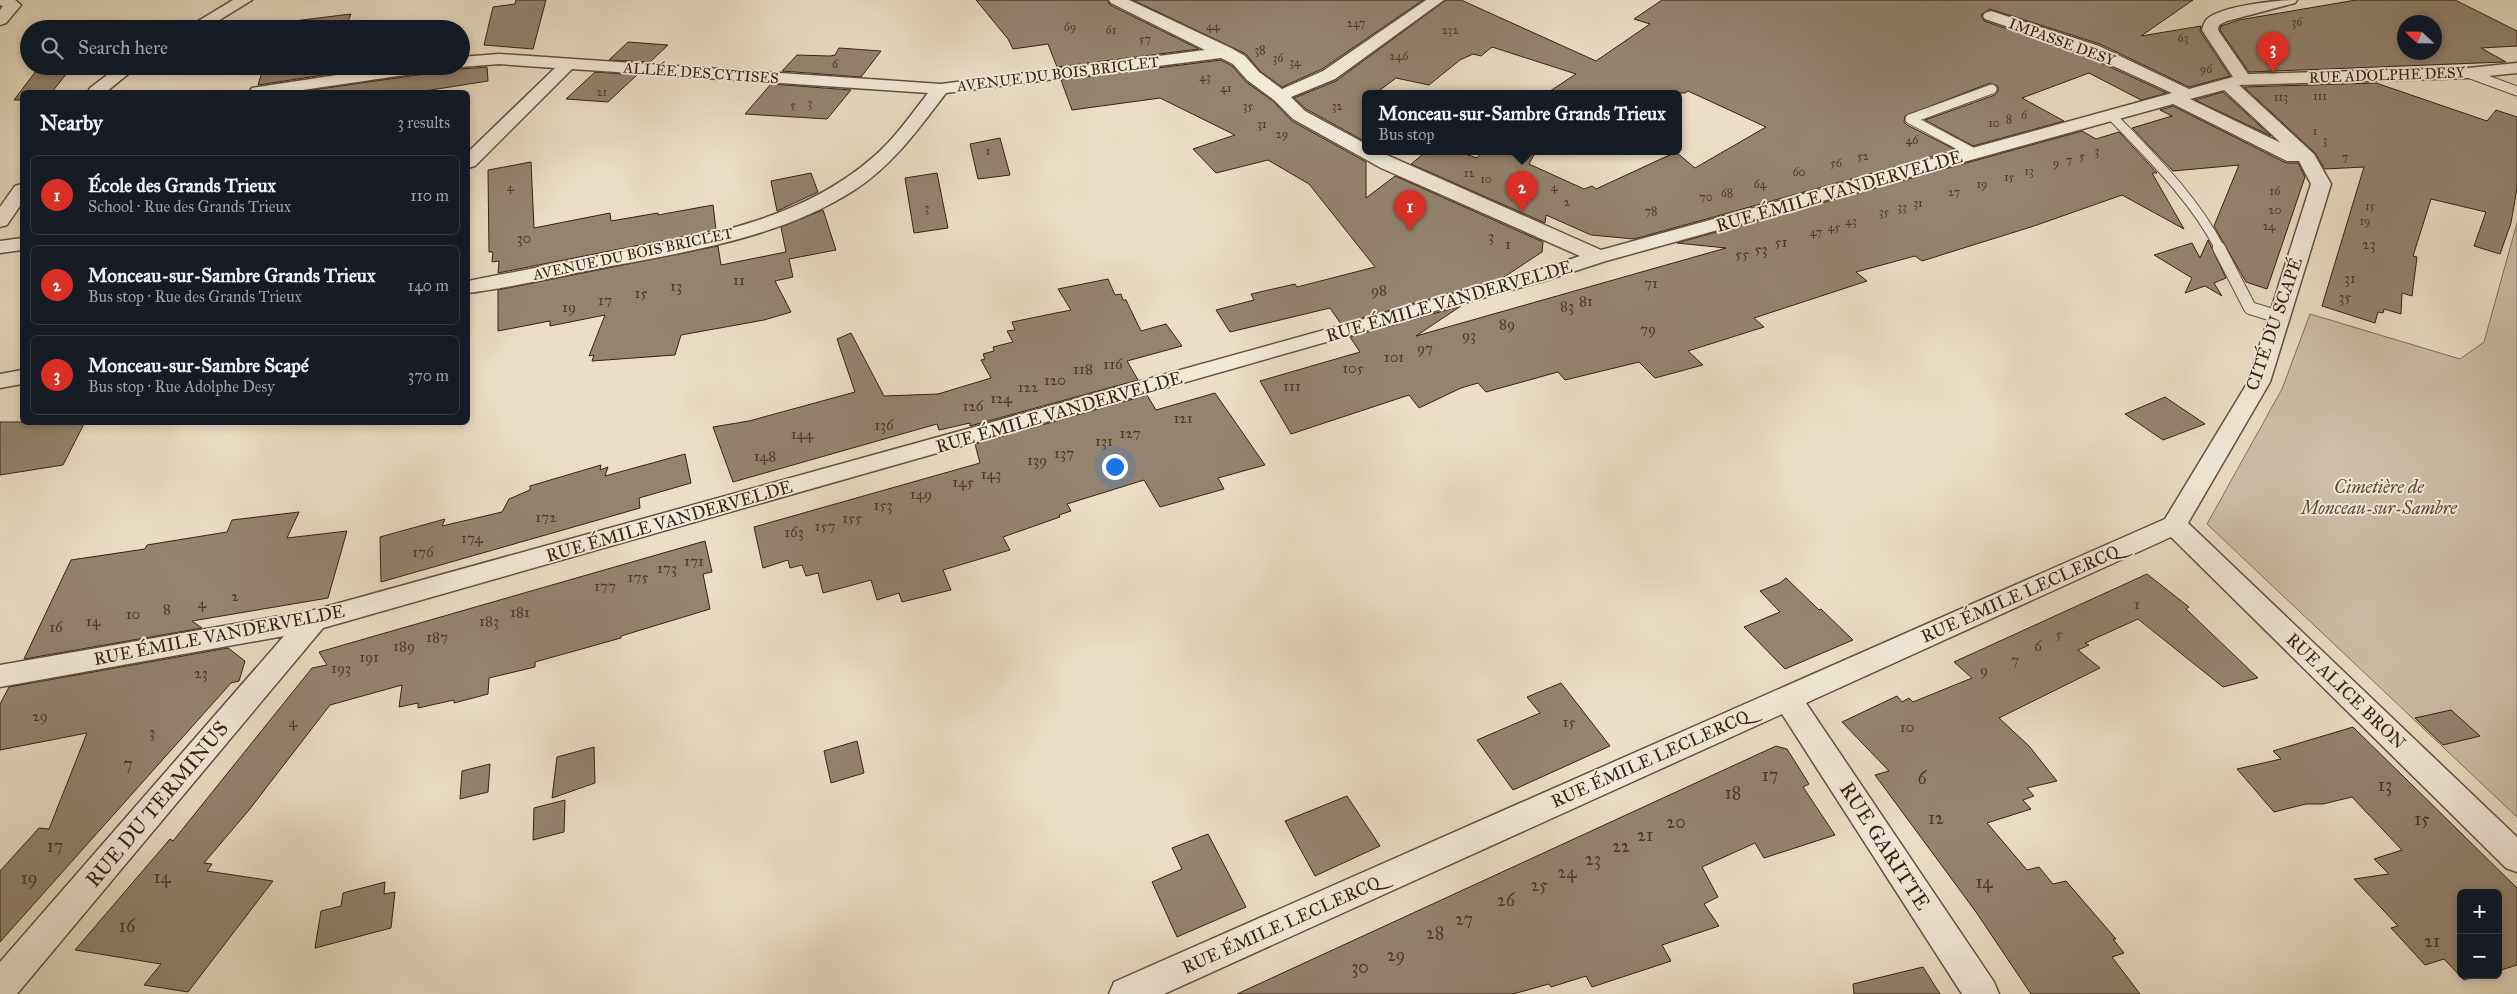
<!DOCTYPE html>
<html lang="en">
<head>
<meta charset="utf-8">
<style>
  body { margin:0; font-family:"IM FELL Great Primer",serif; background:#20242c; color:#f1f3f6 }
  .controls { position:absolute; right:15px; bottom:15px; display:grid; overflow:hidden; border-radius:8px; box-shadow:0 2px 8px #0003 }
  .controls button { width:45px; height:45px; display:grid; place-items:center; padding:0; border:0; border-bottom:1px solid #363941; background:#171b24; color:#f1f3f6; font:25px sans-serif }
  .compass { position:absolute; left:2397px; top:15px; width:45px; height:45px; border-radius:50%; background:#171b24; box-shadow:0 2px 8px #0003; rotate:292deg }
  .you { position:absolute; left:1114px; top:466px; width:18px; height:18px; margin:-12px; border:4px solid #fff; border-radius:50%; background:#1a73e8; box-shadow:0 0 0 8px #1a73e833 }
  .badge { display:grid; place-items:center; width:32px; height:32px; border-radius:50%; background:#d93025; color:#fff; font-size:16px; font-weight:700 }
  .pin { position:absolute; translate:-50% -41px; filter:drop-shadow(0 1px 2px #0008) }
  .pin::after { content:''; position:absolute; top:26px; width:18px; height:15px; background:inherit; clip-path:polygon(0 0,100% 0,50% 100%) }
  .popup { position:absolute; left:1362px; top:90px; width:320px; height:65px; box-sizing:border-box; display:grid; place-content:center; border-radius:8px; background:#171b24; filter:drop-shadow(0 1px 4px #0005); font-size:16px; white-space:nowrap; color:#9ea1a6 }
  .popup b { font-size:19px; color:#f1f3f6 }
  .popup::after { content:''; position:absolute; left:50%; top:100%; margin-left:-10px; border:10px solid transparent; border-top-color:#171b24 }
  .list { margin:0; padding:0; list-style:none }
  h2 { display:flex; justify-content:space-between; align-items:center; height:65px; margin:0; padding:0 20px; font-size:21px }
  h2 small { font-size:16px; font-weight:400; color:#9ea1a6 }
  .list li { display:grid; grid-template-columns:32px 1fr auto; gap:15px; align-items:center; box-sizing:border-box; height:80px; margin:0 10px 10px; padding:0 10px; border:1px solid #363941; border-radius:8px }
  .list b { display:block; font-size:19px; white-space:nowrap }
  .list p { margin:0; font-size:16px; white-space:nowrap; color:#9ea1a6 }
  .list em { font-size:16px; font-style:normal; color:#9ea1a6 }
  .icon { flex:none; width:28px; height:28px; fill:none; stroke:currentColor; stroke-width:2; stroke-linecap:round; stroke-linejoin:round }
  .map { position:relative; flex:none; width:2517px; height:994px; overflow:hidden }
  .search { position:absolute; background:#171b24; box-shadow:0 2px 8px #0003; left:20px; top:20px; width:450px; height:55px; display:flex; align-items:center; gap:12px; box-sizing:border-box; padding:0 18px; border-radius:28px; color:#9ea1a6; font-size:19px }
  .panel { position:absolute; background:#171b24; box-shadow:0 2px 8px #0003; left:20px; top:90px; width:450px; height:335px; border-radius:8px }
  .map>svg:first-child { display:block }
  .green { fill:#ccbfa6; stroke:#82705c }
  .building { fill:#94846f; stroke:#372112; fill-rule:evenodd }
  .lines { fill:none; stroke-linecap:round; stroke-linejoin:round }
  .lane-far1-casing { stroke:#64503e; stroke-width:11 }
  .lane-casing { stroke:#64503e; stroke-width:14 }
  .street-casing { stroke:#64503e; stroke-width:3 }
  .lane-far1 { stroke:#f1ead9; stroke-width:9 }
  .lane { stroke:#f1ead9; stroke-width:12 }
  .street { fill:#f1ead9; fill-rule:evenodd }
  .labels { text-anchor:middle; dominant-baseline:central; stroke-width:4; stroke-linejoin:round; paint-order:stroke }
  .far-number-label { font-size:12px; fill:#4e3a29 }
  .far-street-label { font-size:15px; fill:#372112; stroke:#f1ead9 }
  .number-label { font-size:15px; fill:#4e3a29 }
  .street-label { font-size:18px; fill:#372112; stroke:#f1ead9 }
  .park-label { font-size:18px; font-style:italic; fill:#5c4837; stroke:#f1ead9 }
  .near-number-label { font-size:18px; fill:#4e3a29 }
  .near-street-label { font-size:21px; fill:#372112; stroke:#f1ead9 }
</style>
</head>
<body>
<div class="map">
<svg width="2517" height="994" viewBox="0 0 2517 994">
  <rect width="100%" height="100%" fill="#eadfc4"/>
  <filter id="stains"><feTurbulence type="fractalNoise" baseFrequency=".004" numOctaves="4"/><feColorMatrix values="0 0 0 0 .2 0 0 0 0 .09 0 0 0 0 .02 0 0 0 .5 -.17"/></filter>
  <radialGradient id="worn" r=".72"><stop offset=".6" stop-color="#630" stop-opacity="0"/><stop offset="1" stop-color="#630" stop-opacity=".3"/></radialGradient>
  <path class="green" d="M2517,223v594l-310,-293 75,-135 28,-75 150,45 24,-17z"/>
  <path class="building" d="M516,0h30l-13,49 -49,-4 9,-38 22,-3z
    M976,0h131l3,5 89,44 -142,18 -9,-23 -35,5 -5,-10z
    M1133,0h290l-101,69 -40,18 -22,-16 -14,-17z
    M1446,0h15l135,61 54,-37 -16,-5 28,-19h531l-52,36 60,-10 -1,5 30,45 -41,11 -89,-43 -110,-35 -9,6 3,6 102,35 81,37 -26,7 -52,-27 -67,25 42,23 -91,25 -48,-26 70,-25 3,-4v-5l-8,-3 -85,33 -1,6 3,3 49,25 -322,89 -43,-4 -45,-20 -1,8 -134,-59 16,-13h29l21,7 6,-7h53l-7,13 55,25 8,-3 4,3 80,-37 19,16 71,-41 -78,-36 -3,2h-138l29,-19 -84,-27 -11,9 -8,-2 -13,6 -31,25 -33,-7 -20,15h-10v49l-60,-33 -12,-11 42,-17z
    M2356,0h99l62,31v15l-36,2 25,14h-2l-255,10 -29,-42 1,-4 18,-6zM2404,22h30v30h-30z
    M351,14l-6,15h-69l2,-6z
    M628,42l40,3 -18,17 -41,-2z
    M839,48l42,3 -20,26 -79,-6 15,-16 33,1 5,-1z
    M1221,60l11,6 14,16 27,19 19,20 74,41v36l29,-22 148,66 -1,10 -41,27 -160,45 -11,-16 -100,24 -14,-22 38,-10 -3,-6 44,-10 2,3 78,-20 -66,-83 -41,-24 -52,13 -23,-24 42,-14 -75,-37 -88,12 -11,-30z
    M264,66h118l-124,19z
    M442,66h14l5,3 26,-2 1,14 -70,11h-120l134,-19z
    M71,68l-19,24h-30v8h-8l22,-29z
    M595,72l42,3 -29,27 -42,-3z
    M2376,83l111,38 9,-11 21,7v71l-6,35 -11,31 -26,-8 12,-34 -55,-13 -18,57 4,1 -5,39 -10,-3 -1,21 -17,-5 -1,4 -5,-1 -3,11 -53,-17 42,-139 -39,2 -10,-16 -71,-66z
    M771,84l80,6 -24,29 -82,-5z
    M2223,92l48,44 -76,-36z
    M2173,106l113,57h12l7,14 -38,112 -21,-7 -32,-56 25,-61 -66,6 -41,-43 40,-12 -12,-6z
    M2082,131l14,8 23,-7 38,41h-5l32,56 -62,-34 -88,31 -112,35 -7,-5 -59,16 11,9 -113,37 10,9 -76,24 15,14 -48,13 -16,-16 -74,18 -7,-8 -72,20 -8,-9 -17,5 -42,20 -10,-13 -118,39 -31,-53 100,-29 -10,-15 111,-31 -45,30 310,-88 -49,-5z
    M1000,138l10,37 -32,4 -8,-35z
    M531,162l3,66 76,-15 1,8 47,-8v2l55,-10 3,25 -218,43 1,-12 -7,1 1,-10h-4l-1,-82z
    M811,173l7,19 -41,19 -6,-30z
    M937,173l11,55 -34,5 -9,-55z
    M823,210l13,40 -47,9 4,18 -18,4 16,31 -27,8 -83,15 -6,20 -83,6 2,-6 -5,1 16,-41 -55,11v-5l-52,10v-41l220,-44 3,19 65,-13 -5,-25z
    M2208,240l18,38 -12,5 8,13 -17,-10 -20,7 7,-15 -38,-23 38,-12 8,15z
    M1108,279l7,16 6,-1 2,6h3l15,31 25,-7 16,22 -55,15 11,19 -168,46v-3l-31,7 -2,-6 -204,58 -20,-55 36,-6 106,-29 -18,-53 14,-6 33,63 54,-2 53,-16 -10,-18 4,-1 -2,-5 11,-3 -1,-4 20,-5 -6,-11 8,-1 -3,-8 59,-12 -13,-21z
    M1215,393l50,72 -47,13 6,11 -64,18 -16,-27 -77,24 4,7 -12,4 1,2 -57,20 7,13 -67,20 8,20 -49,12 -3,-9 -22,7 -6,-20 -48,13 -5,-20 -12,3 -4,-11 -12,3 -2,-8 -25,8 -9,-41 226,-64 -5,-19 172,-49 9,15z
    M2165,397l40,27 -42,16 -38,-26z
    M0,422h85l-22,43 -63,10z
    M685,454l6,29 -52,15 1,10 -259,74 -1,-45 65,-18 -3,7 60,-14 7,-13 21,-9v-4l71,-21 -1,5 8,-3 -3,9z
    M299,512l-12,26 60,-7 -19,67 -136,23 10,7 -178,31 47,-99 74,-11 2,-4 80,-13 5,-12z
    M705,541l7,31 -9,2 7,35 -89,27v2l-86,24v5l-46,11 -1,16 -34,9v-3l-36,8v-5l-19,4 3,-22 -72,20 -81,105 -45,53 8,1 -5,7 66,10 -85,111 -44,-7 17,-21 -86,-14 95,-111 3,2 139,-173 15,-3 -8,-13z
    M2147,574l42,33 -3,2 72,69 -35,9 -85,-68 -53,24 4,2 -11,5 22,18 -101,50 30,28 28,35 -30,7 7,8 -11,4 8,9 -44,14 40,47 12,-3 14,17 13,-3 50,58h-3l11,14 -12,4 28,37h-109l-55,-82 -101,-137 14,-4 -47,-49 55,-26 5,6 7,-4 4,4 59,-24 -18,-16z
    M1786,578l33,32 2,-1 32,31 -68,29 -41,-42 36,-15 -20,-21 20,-8z
    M228,648l17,13 -6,20 -8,2 -231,259v-71l39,-43 10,1 38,-96 -87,17v-46l9,-17z
    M1561,683l49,63 -97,44 -36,-50 63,-27 -13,-16z
    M2451,710l29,26 -37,9 -28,-27z
    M2353,727l164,161v77l-19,6v-78h-37v82h21l-18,5 -20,-21 -19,6 -34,-37 7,-2 -44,-47 35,-5 -15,-15 28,-9 -50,-53 -29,7h-17l-32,8 -37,-43 44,-10 -8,-8z
    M857,741l7,32 -33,10 -7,-32z
    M1776,746l11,3 22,35 -6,3 32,48 -71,23 -9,-15 -53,24 16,30 -14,7 15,22 -57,19 9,16 -79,26 -6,-11 -35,11 -2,-3 -36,10h-276z
    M594,747l1,36 -43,15 5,-41z
    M490,764l-2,28 -28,7 2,-28z
    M1347,796l33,50 -65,30 -30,-55z
    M565,800l-1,32 -31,8 1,-32z
    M1208,834l38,73 -69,30 -25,-55 30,-13 -10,-21z
    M385,882l-1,12 11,-2 -4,36 -76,20 6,-37 20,-5 2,-13z
    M1923,967l17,27h-86l-1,-10z"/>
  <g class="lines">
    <defs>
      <path id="lane-far1" d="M2468,73l49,18
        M2111,115c39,41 83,83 109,134
        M1974,153l-64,-34 82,-30"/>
      <path id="lane" d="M2219,248l31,60 29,9"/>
      <path id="street" d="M0,0h15l6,5 -15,18 -6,2v-15l3,-4 -3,-1z
        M233,0h19l-47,29h-20z
        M1109,0h20l102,48 14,8 14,16 23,17 41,-18 103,-71h18l-109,79 -44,18 14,14 61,33v7h12l223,99 571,-157 -85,-39 -102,-35 -2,-3 2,-3 6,-2 108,35 90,43 44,-12 -31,-47c1,-4 2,-8 5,-11 14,-13 70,-19 90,-19l-2,3 -68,18 -8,4 -1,5 30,44 220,-6 49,-5v10l-49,5 -229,7 75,69 17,30 -61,198 -82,141 329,314v35l-11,-4 -335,-331 -365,166 188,279 5,12h-37l-180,-280 -618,280h-55l5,-12 1051,-463 83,-137 63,-198 -12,-23h-12l-114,-57 -567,157 -62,20 -109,30 -1112,317 -306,366h-17v-32l284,-326 -284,51v-22l314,-55 1216,-337 50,-17 -199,-88 -88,-49 -19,-19 -27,-20 -14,-16 -12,-6 -275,35c-27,35 -52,71 -90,96 -78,51 -177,64 -266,81 -41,8 -82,18 -122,23v-12c46,-9 92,-18 138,-26 91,-17 192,-33 265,-96 22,-18 39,-43 57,-66l-356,-24 -97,97 -7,2v-16l87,-84 -56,-4 -38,3 -3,-1h3v-9l38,-3 442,30 264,-34 -94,-47zM2224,90l57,53 -91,-44z
        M119,66h19l-32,26h-18l2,-4z
        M396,66h44l-8,5 -143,21h-40l3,-4 6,-1z
        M22,184v19l-15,22 -7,2v-20l15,-21z
        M22,238v12l-22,3v-12z
        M22,370v14l-22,4v-14z"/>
    </defs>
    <use href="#lane-far1" class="lane-far1-casing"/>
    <use href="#lane" class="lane-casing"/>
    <use href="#street" class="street-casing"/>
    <use href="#lane-far1" class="lane-far1"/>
    <use href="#lane" class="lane"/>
    <use href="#street" class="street"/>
  </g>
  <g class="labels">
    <g class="far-number-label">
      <text x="2297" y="22">36</text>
      <text x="1356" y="23">247</text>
      <text x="1213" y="26">44</text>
      <text x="1070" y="27">69</text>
      <text x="1111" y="30">61</text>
      <text x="1450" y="30">232</text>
      <text x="2183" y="38">63</text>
      <text x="1145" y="39">57</text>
      <text x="1260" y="50">38</text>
      <text x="1399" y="56">246</text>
      <text x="1278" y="58">36</text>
      <text x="1295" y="62">34</text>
      <text x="835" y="64">6</text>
      <text x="2206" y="69">96</text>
      <text x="1205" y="77">43</text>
      <text x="1226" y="88">41</text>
      <text x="602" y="92">21</text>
      <text x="2320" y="96">111</text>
      <text x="2281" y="97">113</text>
      <text x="810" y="103">3</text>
      <text x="793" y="105">5</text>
      <text x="1248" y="106">35</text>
      <text x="1337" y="106">32</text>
      <text x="2024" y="115">6</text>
      <text x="2009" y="119">8</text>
      <text x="1994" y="123">10</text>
      <text x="1262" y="124">31</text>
      <text x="2315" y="131">1</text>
      <text x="1282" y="134">29</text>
      <text x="1912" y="140">46</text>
      <text x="2325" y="140">3</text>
      <text x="988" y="151">1</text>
      <text x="2097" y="151">3</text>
      <text x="1863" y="156">52</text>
      <text x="2082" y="156">5</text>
      <text x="2345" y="157">7</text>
      <text x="2069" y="160">7</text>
      <text x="1836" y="163">56</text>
      <text x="2056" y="163">9</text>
      <text x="2029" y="171">13</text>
      <text x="1799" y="172">60</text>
      <text x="1469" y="173">12</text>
      <text x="2009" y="177">15</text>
      <text x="1486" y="179">10</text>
      <text x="1760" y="184">64</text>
      <text x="1982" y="184">19</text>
      <text x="510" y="187">4</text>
      <text x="1554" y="187">4</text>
      <text x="2275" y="191">16</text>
      <text x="1954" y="192">27</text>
      <text x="1727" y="193">68</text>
      <text x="1706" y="197">70</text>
      <text x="1567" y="202">2</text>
      <text x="1918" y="203">31</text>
      <text x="2370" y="206">15</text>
      <text x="1902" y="207">33</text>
      <text x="927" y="208">3</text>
      <text x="2275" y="210">20</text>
      <text x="1651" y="211">78</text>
      <text x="1884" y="212">35</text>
      <text x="1851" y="221">43</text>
      <text x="2365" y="221">19</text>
      <text x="2269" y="226">24</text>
      <text x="1834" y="227">45</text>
      <text x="1816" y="232">47</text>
    </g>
    <g class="far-street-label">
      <text transform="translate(2062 42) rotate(20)">IMPASSE DESY</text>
      <text transform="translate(701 73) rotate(4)">ALLÉE DES CYTISES</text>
      <text transform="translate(1058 74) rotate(-7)">AVENUE DU BOIS BRICLET</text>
      <text transform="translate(2387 75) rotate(-2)">RUE ADOLPHE DESY</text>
      <text transform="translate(633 254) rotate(-12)">AVENUE DU BOIS BRICLET</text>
    </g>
    <g class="number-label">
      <text x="1491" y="236">3</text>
      <text x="524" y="238">30</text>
      <text x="1781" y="242">51</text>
      <text x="1508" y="244">1</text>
      <text x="2369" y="244">23</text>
      <text x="1761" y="249">53</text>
      <text x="1742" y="254">55</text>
      <text x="2350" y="278">31</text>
      <text x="739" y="280">11</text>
      <text x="1651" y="283">71</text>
      <text x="676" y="286">13</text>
      <text x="1379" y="290">98</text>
      <text x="641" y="293">15</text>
      <text x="2345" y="297">35</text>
      <text x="605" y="300">17</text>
      <text x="1586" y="301">81</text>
      <text x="1567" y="306">83</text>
      <text x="569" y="307">19</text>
      <text x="1507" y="324">89</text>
      <text x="1648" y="329">79</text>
      <text x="1469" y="335">93</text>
      <text x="1425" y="348">97</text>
      <text x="1394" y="357">101</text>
      <text x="1113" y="364">116</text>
      <text x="1353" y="368">105</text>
      <text x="1083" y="369">118</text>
      <text x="1055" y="380">120</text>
      <text x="1292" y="386">111</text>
      <text x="1028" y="387">122</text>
      <text x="1001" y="398">124</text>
      <text x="973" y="406">126</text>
      <text x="1183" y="418">121</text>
      <text x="884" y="425">136</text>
      <text x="1130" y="433">127</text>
      <text x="802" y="434">144</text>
      <text x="1104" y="441">131</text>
      <text x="1064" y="453">137</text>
      <text x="765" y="456">148</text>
      <text x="1037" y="460">139</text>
      <text x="991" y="474">143</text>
      <text x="963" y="482">145</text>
      <text x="921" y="494">149</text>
      <text x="883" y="505">153</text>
      <text x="546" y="517">172</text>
      <text x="852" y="518">155</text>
      <text x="825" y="526">157</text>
      <text x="794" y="532">163</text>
      <text x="472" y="538">174</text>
      <text x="423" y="552">176</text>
      <text x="694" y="561">171</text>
      <text x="667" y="568">173</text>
      <text x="638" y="577">175</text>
      <text x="605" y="586">177</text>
      <text x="235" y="596">2</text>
      <text x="202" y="603">4</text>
      <text x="2137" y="604">1</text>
      <text x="167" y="609">8</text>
      <text x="520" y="612">181</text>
      <text x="133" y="614">10</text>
      <text x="93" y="621">14</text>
      <text x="489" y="621">183</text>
      <text x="56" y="627">16</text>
      <text x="2059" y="634">5</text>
      <text x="437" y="637">187</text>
      <text x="404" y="646">189</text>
      <text x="2038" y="646">6</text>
      <text x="369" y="657">191</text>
      <text x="2015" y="660">7</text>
      <text x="341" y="668">193</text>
      <text x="1984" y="670">9</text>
      <text x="201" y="673">23</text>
      <text x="40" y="716">29</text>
      <text x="293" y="722">4</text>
      <text x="1569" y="722">15</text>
      <text x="1907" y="727">10</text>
      <text x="152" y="732">3</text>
    </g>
    <g class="street-label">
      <text transform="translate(1839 191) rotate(-16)">RUE ÉMILE VANDERVELDE</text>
      <text transform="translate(1449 301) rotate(-16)">RUE ÉMILE VANDERVELDE</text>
      <text transform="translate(2274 324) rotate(-71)">CITÉ DU SCAPÉ</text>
      <text transform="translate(1059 412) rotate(-16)">RUE ÉMILE VANDERVELDE</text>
      <text transform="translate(669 521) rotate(-16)">RUE ÉMILE VANDERVELDE</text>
      <text transform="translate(2020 594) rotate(-24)">RUE ÉMILE LECLERCQ</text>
      <text transform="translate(219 635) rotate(-11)">RUE ÉMILE VANDERVELDE</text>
      <text transform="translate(2346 691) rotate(44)">RUE ALICE BRON</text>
      <text transform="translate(1650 759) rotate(-24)">RUE ÉMILE LECLERCQ</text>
      <text transform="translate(1281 925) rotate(-24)">RUE ÉMILE LECLERCQ</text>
    </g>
    <g class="park-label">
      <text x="2379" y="487">Cimetière de<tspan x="2379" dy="21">Monceau-sur-Sambre</tspan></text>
    </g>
    <g class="near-number-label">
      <text x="128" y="764">7</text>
      <text x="1770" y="775">17</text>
      <text x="1922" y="778">6</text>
      <text x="2385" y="785">13</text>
      <text x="1733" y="793">18</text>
      <text x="1936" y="818">12</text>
      <text x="2422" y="819">15</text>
      <text x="1676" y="822">20</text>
      <text x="1645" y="835">21</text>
      <text x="55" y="846">17</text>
      <text x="1621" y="846">22</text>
      <text x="1593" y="859">23</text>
      <text x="1567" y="872">24</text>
      <text x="162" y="877">14</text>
      <text x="29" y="878">19</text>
      <text x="1984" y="882">14</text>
      <text x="1539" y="885">25</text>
      <text x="1506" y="900">26</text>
      <text x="1464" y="919">27</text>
      <text x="127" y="926">16</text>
      <text x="1435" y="933">28</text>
      <text x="2432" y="941">21</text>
      <text x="1396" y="955">29</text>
      <text x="1360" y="967">30</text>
    </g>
    <g class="near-street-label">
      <text transform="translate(157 804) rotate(-50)">RUE DU TERMINUS</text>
      <text transform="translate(1885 846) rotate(57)">RUE GARITTE</text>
    </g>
  </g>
  <rect width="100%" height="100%" filter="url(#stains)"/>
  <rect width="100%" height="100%" fill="url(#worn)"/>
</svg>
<div class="controls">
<button>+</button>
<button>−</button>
</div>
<svg class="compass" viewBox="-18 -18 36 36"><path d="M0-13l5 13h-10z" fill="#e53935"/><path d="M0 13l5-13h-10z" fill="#9ea1a6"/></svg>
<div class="you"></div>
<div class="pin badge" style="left:1410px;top:231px">1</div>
<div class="pin badge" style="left:1522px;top:212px">2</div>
<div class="popup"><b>Monceau-sur-Sambre Grands Trieux</b>Bus stop</div>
<div class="pin badge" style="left:2273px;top:73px">3</div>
<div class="search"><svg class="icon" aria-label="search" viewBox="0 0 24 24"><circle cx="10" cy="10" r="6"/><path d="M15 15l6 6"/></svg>Search here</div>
<section class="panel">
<h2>Nearby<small>3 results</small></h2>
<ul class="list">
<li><span class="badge">1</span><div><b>École des Grands Trieux</b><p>School · Rue des Grands Trieux</p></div><em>110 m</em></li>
<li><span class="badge">2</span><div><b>Monceau-sur-Sambre Grands Trieux</b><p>Bus stop · Rue des Grands Trieux</p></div><em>140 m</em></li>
<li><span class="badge">3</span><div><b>Monceau-sur-Sambre Scapé</b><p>Bus stop · Rue Adolphe Desy</p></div><em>370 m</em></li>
</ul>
</section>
</div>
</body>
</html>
